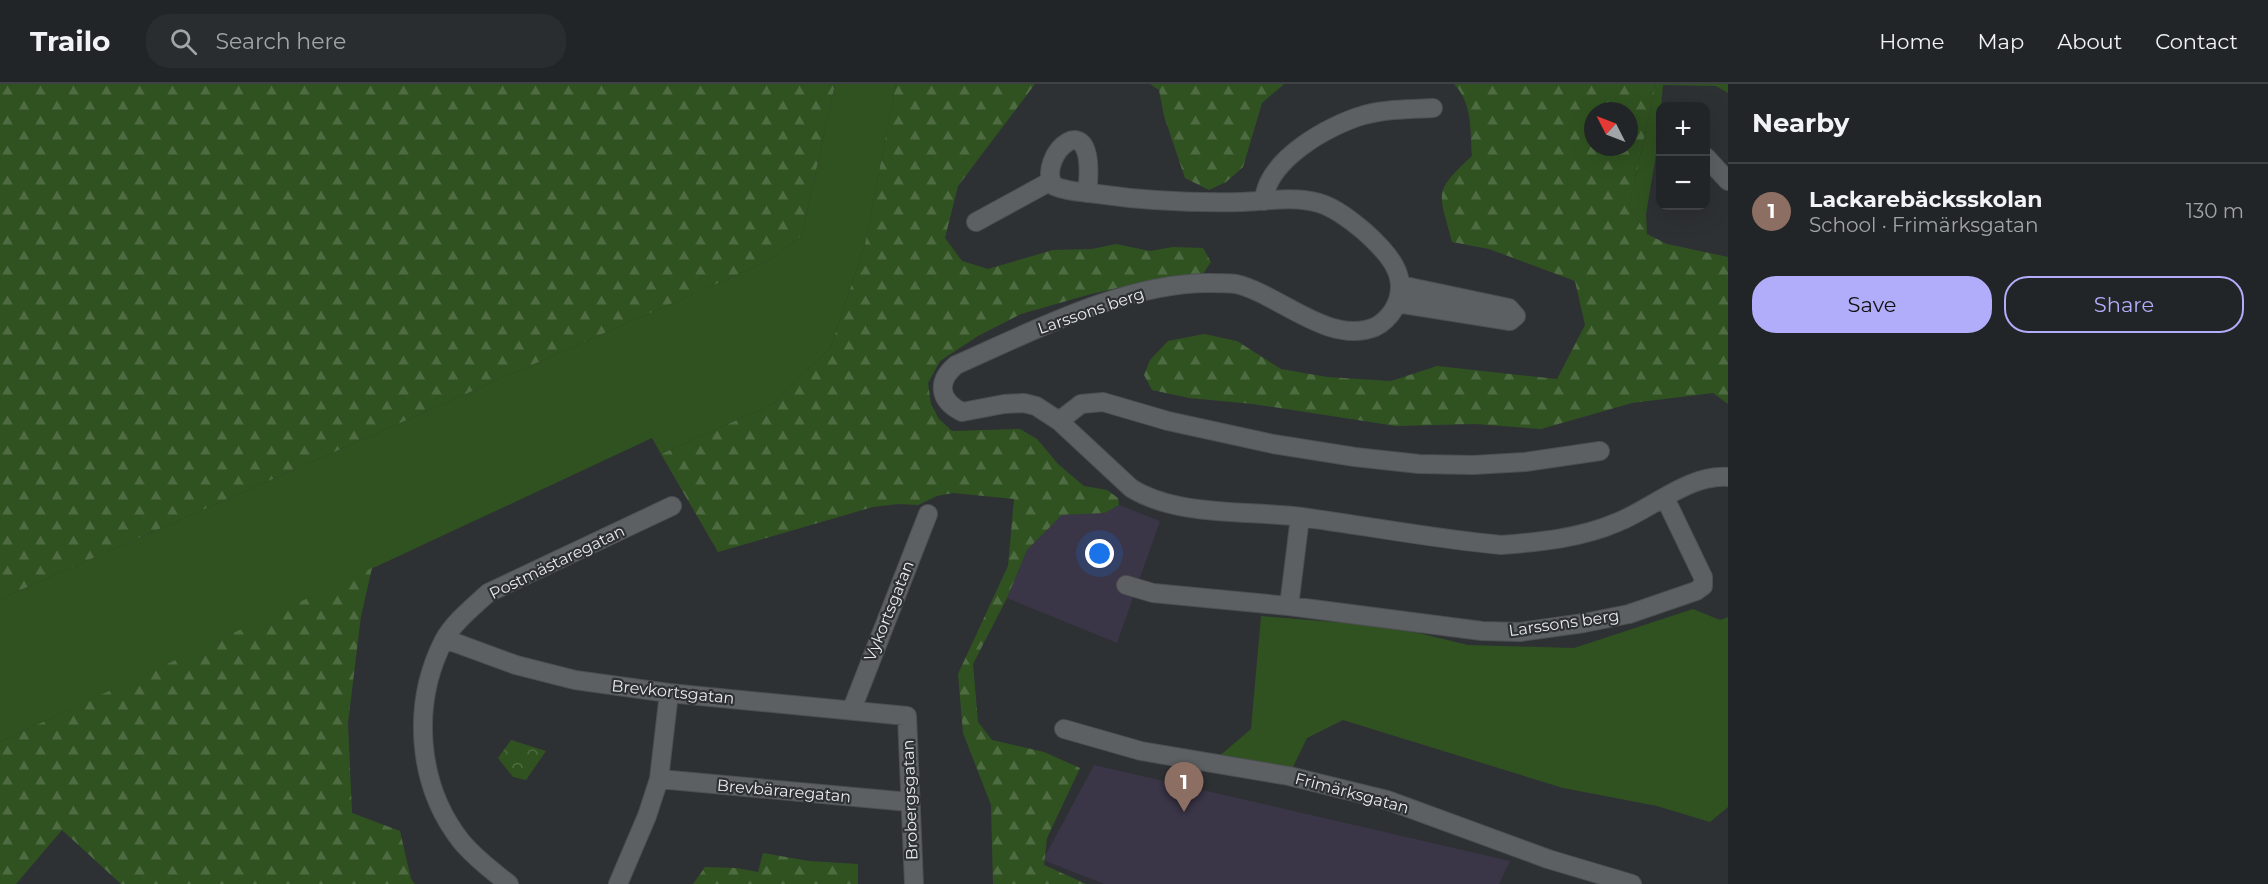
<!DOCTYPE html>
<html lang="en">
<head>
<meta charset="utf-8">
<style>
  body { margin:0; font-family:Montserrat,sans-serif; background:#2a2d2f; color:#f1f3f6 }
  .controls { position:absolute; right:18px; top:18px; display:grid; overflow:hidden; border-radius:12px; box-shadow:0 6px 24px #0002 }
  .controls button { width:54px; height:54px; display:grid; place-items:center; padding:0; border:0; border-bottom:2px solid #3f4244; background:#222527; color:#f1f3f6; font:30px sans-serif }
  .compass { position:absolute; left:1584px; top:18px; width:54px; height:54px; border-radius:50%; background:#222527; box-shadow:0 6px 24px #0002; rotate:312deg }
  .you { position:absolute; left:1100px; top:470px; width:21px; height:21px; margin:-15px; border:4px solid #fff; border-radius:50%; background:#1a73e8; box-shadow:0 0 0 9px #1a73e833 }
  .badge { display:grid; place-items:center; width:39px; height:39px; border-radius:50%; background:#b1adfa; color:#fff; font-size:20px; font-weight:700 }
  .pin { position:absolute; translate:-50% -50px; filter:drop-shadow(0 2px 3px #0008) }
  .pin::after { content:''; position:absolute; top:32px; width:21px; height:18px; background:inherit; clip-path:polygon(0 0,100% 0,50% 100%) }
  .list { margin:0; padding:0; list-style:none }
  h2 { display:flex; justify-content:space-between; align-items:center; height:78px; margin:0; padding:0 24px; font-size:26px }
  h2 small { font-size:20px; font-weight:400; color:#a2a5a7 }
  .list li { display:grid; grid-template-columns:39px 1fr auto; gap:18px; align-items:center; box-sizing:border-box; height:96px; padding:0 24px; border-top:2px solid #3f4244 }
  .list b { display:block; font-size:22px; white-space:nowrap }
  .list p { margin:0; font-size:20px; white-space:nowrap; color:#a2a5a7 }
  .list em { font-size:20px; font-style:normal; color:#a2a5a7 }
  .actions { display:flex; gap:12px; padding:18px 24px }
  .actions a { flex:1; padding:14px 0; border:2px solid #b1adfa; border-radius:24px; text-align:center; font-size:21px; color:#b1adfa }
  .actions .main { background:#b1adfa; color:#111 }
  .icon { flex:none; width:33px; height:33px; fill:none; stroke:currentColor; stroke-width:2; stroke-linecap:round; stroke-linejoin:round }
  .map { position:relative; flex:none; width:1728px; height:800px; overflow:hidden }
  header { display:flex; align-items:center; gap:36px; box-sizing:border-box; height:84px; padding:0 30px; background:#222527; border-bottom:2px solid #3f4244 }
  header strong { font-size:28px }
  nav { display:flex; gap:33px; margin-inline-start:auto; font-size:21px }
  .search { width:420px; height:54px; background:#2a2d2f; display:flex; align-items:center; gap:15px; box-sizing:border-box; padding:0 21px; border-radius:24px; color:#a2a5a7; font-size:22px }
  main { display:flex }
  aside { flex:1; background:#222527 }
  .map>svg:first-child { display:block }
  .education { fill:#3a3547 }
  .green { fill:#305220 }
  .forest { fill:url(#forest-firs); fill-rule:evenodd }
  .park { fill:url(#park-crowns) }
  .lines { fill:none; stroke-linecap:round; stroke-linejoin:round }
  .minor-casing { stroke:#4c4f51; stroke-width:20 }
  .minor { stroke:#5d6063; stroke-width:18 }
  .labels { text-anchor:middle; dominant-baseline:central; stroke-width:4.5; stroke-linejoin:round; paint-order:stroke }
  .street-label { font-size:16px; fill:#e7e9eb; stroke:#2e3134 }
</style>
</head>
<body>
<header>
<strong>Trailo</strong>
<div class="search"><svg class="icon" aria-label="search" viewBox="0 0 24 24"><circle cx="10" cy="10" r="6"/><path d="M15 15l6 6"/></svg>Search here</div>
<nav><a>Home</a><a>Map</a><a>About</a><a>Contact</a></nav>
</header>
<main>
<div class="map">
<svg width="1728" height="800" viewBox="0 0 1728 800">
  <defs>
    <pattern id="forest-firs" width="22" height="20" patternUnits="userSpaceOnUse" patternTransform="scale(1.5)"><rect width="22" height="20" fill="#305220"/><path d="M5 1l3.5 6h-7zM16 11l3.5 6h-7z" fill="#4e6b41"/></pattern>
    <pattern id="park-crowns" width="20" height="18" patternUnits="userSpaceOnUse" patternTransform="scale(1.5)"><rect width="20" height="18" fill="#305220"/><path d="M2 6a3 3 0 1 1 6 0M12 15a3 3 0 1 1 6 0" fill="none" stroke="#4e6b41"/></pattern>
  </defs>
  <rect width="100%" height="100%" fill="#2e3134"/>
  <path class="education" d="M1119,421l41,16 -43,122 -110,-45 20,-48 35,-35 43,-2z
    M1094,681l416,96 -11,23h-395l-61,-24z"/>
  <path class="green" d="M835,0h61l-31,160 -34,103 -58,57 -112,50 -9,-16 -652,304v-143l768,-338 34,-26z
    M1656,0h72v9l-12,-7 -53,-1 -6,64 -11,65 1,20 -18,-28z
    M1693,525l27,11 8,-3v190l-18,15 -53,-16 -94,-18 -220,-68 -36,18 -15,31 -75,-11 34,-29 10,-113 132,11 75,18 106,3z"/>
  <path class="forest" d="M0,0h835l-33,151 -34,26 -768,338z
    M896,0h139l-77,102 -13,52 17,23 26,8 65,-19 39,-1 24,-5 34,7 23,-4 30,1 8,14 -11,16 -56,4 -53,12 -70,20 -43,22 -38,25 -12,22 3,21 8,15 13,12 68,-2 17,10 21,25 26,22 23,4 11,8 1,7 -14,8 -43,2 -35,35 -20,48 -34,66 5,58 14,18 52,12 36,16 -33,70 -3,27 42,19h-93l-2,-79 -28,-72 -5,-59 50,-108 6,-67 -61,-6 -16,3 -19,9 -20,-1 -25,3 -155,45 -57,-98 112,-50 58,-57 34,-103z
    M1150,0h134l-22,19 -19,64 -17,15 -17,8 -24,-12 -21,-62 -5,-26z
    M1454,0h202l-27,122 18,28 20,10 61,13v147l-15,-11 -81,10 -91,26 -66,-5 -79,2 -143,-22 -64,-6 -37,-8 -8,-15 6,-15 18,-19 36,-7 33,7 44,28 46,8 64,4 46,-15 120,13 28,-54 -10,-44 -86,-32 -37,-7c-13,-50 -20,-49 20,-86 -2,-26 1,-52 -18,-72zM1593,27h36v36h-36z
    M372,484l-11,48 -13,107 4,90 48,18 11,48 4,5h-294l-59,-54 -46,54h-16v-142z
    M763,769l46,8 49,3v20h-165l12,-17 31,1 22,4z"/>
  <path class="park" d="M511,656l35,11 -20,29 -13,-3 -15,-19z"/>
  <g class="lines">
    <defs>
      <path id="minor" d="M1706,73l22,24
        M1087,109c12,-98 -53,-35 -33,-7 14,6 29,6 44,8 48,7 96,9 144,8 25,-1 52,-6 77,1 17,5 33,18 46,29 22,20 47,45 29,77 -4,7 -12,15 -19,18 -46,19 -96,-33 -139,-43 -9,-1 -19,-1 -27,-1 -85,0 -176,48 -253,82 -19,16 -18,35 6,47l42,-8 20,-1 12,3 23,15 72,67c46,29 116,22 170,29 67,9 133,22 200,28 40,-3 80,-7 117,-23 35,-14 71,-48 110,-45
        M1264,117c2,-41 65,-76 100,-86 23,-6 46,-6 69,-7
        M976,138l75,-41
        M1397,219l113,18 6,-5 -7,-8 -109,-23
        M1059,337l22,-17 22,-2 65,19 105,23 82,13 64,7 54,1 52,-3 75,-11
        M1126,501l27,8 136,13 193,25 38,1 64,-9 45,-9 67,-23 7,-5v-9l-38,-79
        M1289,522l11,-89
        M445,555l71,26 59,15 94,13 238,23 7,168
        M852,625l76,-195
        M1064,645l77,22 148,25 98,24 161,59 84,25
        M659,695l250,23
        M509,800c-17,-13 -35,-27 -48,-43 -44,-56 -50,-137 -17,-201 10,-18 29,-33 44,-47l184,-87
        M618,800l29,-68 12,-37 10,-86"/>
    </defs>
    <use href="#minor" class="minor-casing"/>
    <use href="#minor" class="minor"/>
  </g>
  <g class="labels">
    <g class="street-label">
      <text transform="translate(1091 227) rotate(-19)">Larssons berg</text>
      <text transform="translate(557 478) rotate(-26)">Postmästaregatan</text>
      <text transform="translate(889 527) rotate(-68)">Vykortsgatan</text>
      <text transform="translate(1564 539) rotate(-8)">Larssons berg</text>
      <text transform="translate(673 608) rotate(6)">Brevkortsgatan</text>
      <text transform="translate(784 707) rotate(5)">Brevbäraregatan</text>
      <text transform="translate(1352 709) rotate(15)">Frimärksgatan</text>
      <text transform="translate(910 716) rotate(-92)">Brobergsgatan</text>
    </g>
  </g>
</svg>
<div class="controls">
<button>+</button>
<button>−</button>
</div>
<svg class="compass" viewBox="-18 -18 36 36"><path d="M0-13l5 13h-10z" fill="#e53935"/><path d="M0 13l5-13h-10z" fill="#a2a5a7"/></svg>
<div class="you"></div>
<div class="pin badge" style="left:1184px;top:728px;background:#8d6e63">1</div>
</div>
<aside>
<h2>Nearby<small></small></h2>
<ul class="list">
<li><span class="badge" style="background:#8d6e63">1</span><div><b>Lackarebäcksskolan</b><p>School · Frimärksgatan</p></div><em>130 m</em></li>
</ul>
<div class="actions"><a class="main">Save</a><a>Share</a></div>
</aside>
</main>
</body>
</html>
